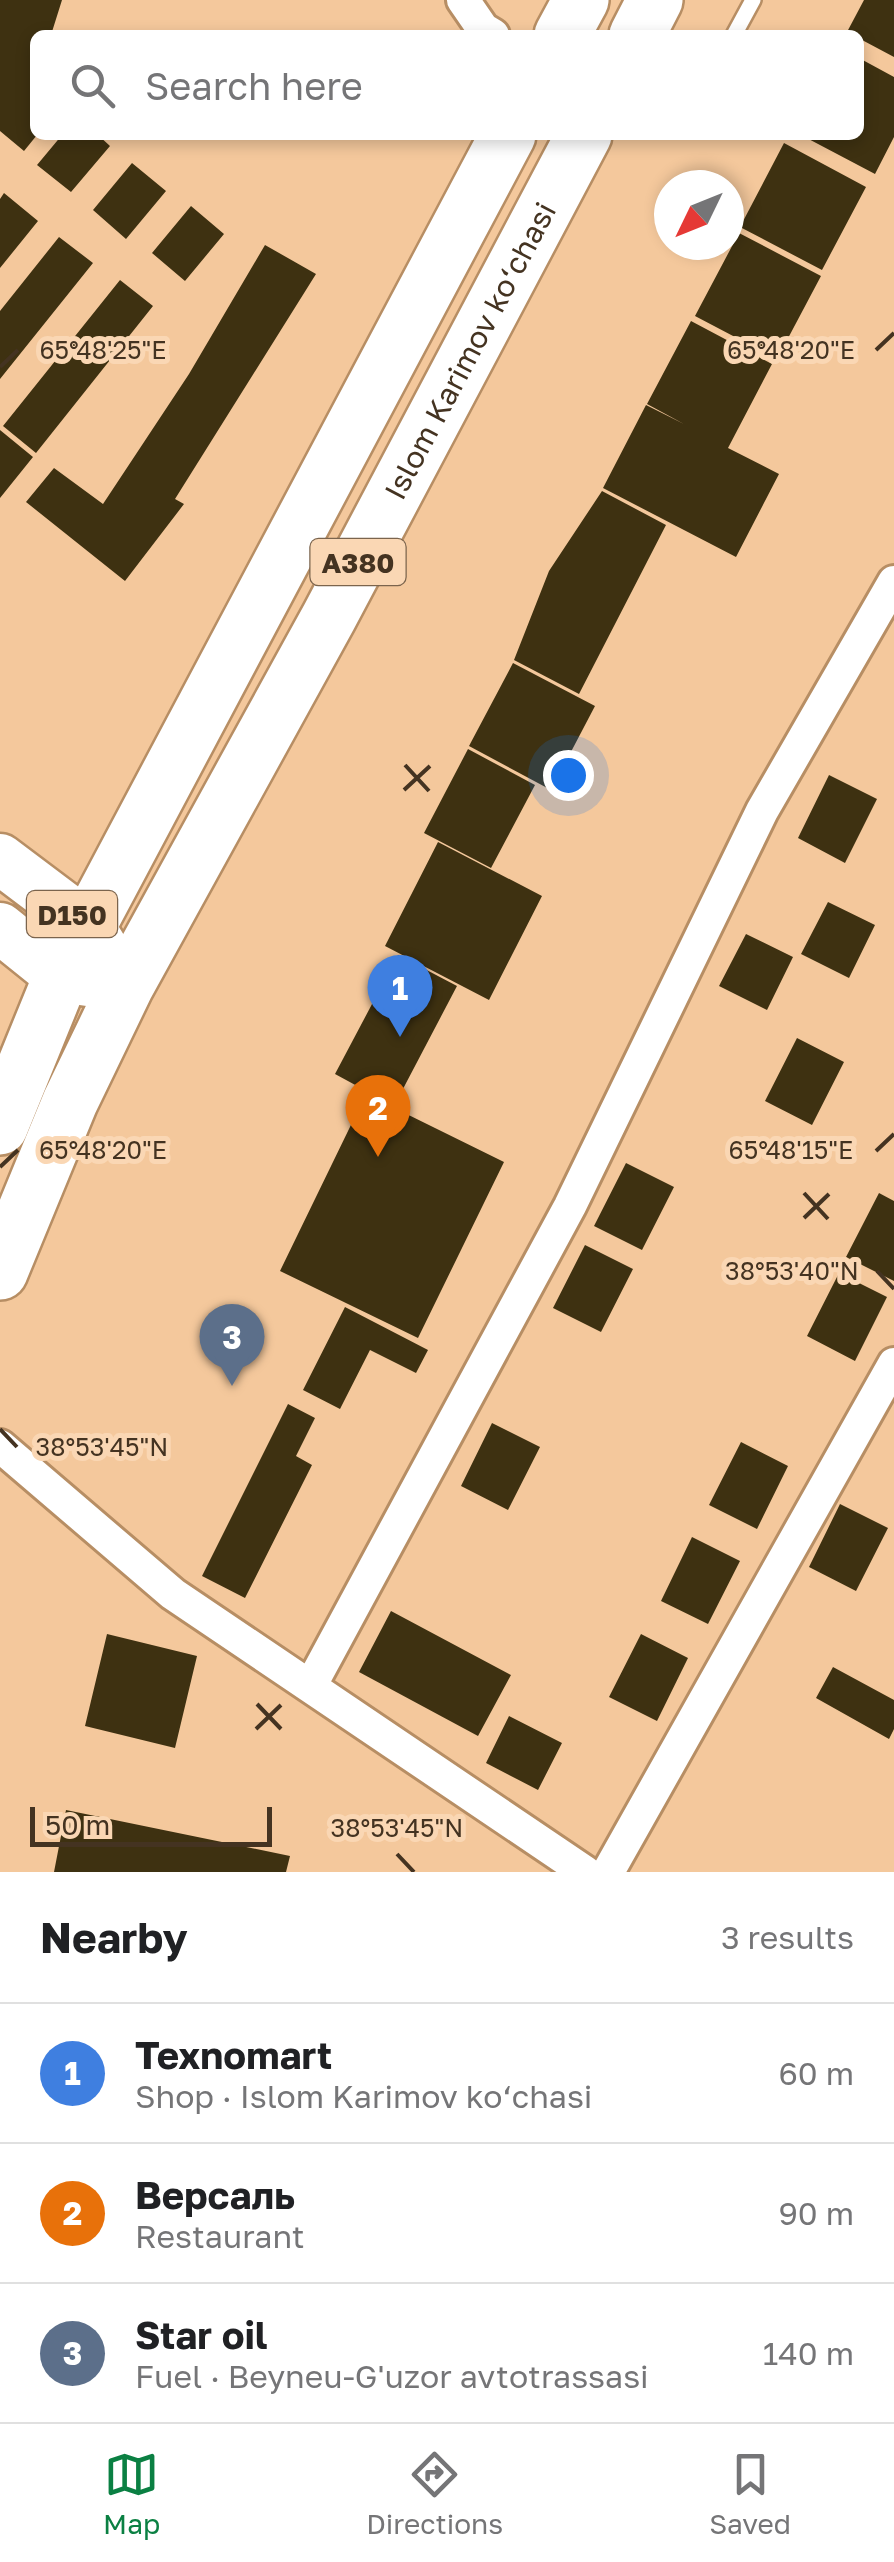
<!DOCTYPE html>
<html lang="en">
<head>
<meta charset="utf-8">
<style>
  body { margin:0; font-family:"Golos Text",sans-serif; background:#f6f6f6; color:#202124 }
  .compass { position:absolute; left:654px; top:170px; width:90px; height:90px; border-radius:50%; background:#fff; box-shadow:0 5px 15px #0003; rotate:227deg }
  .scale { position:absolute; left:30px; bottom:25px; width:242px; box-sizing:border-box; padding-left:10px; border:5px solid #443321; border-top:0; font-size:28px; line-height:35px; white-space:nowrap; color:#443321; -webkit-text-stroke:8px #fad7b4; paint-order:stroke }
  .you { position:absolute; left:568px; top:775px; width:35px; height:35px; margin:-25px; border:8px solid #fff; border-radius:50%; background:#1a73e8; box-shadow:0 0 0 15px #1a73e833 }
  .badge { display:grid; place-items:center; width:65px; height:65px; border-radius:50%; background:#0b8043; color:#fff; font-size:32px; font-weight:700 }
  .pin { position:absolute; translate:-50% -82px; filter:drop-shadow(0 2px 5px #0008) }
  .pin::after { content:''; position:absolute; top:52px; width:35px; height:30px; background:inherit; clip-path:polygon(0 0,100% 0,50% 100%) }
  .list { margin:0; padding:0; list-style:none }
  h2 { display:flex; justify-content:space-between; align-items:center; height:130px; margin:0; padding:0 40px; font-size:42px }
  h2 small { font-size:32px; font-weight:400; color:#757577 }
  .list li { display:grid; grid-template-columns:65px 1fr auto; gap:30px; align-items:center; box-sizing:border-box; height:140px; padding:0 40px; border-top:2px solid #e0e0e0 }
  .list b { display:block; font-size:38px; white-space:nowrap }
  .list p { margin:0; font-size:32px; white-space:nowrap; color:#757577 }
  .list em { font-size:32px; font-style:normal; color:#757577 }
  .icon { flex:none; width:55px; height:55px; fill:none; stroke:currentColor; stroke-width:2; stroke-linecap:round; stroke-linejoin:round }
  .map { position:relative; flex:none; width:894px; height:1872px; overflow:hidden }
  .search { position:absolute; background:#fff; box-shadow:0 5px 15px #0003; left:30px; right:30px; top:30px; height:110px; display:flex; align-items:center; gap:25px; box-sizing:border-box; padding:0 35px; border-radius:15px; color:#757577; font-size:38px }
  .sheet { height:550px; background:#fff }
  nav { display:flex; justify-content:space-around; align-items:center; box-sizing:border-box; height:140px; border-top:2px solid #e0e0e0; background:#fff; font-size:28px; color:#757577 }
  nav a { display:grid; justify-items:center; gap:5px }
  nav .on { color:#0b8043 }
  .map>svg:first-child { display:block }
  .building { fill:#3e3111 }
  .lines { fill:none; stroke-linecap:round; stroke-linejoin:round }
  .lane-casing { stroke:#b78e64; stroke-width:20 }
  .street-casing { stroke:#b78e64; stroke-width:38 }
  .primary-casing { stroke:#b78e64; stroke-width:55 }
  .highway-casing { stroke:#b78e64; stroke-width:60 }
  .lane { stroke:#fff; stroke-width:15 }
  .street { stroke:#fff; stroke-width:32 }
  .primary { stroke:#fff; stroke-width:50 }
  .highway { stroke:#fff; stroke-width:55 }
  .ticks { fill:none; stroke:#443321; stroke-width:4 }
  .labels { text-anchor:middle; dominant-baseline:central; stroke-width:10; stroke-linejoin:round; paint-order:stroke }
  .shield { fill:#fad7b4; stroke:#7b644d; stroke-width:2.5 }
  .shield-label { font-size:28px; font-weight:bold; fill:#443321 }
  .street-label { font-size:30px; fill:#443321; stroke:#fad7b4 }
  .ticks-label { font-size:25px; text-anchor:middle; fill:#443321; stroke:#fad7b4; stroke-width:10; stroke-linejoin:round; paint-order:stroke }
</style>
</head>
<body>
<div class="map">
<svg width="894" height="1872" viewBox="0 0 894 1872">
  <rect width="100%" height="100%" fill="#f4c89c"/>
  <path class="building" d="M0,0h62l-11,35h-16l2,100 -13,16 -24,-20z
    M864,0h30v57l-47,-25z
    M859,58l35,19v60l-19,37 -74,-39h58z
    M62,135h36l12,11 -39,46 -34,-27z
    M784,143l82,44 -44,83 -82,-43z
    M132,163l34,28 -40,48 -33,-29z
    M4,193l34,28 -38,47v-69z
    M191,206l33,28 -39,47 -33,-28z
    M739,233l82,43 -44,83 -82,-43z
    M59,237l34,26 -93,116v-68z
    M265,245l51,29 -141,225 9,5 -59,77 -99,-79 28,-34 49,36 86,-130z
    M120,280l33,26 -117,147 -33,-27z
    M691,321l81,43 -44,84 51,26 -43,83 -133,-69 43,-83 38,19 -37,-20z
    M0,430l33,27 -33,41z
    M602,491l64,34 -87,169 -65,-34 35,-89z
    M513,663l82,43 -44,84 -82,-44z
    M468,749l67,36 -44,83 -67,-35z
    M829,775l48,24 -32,64 -47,-25z
    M438,842l104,54 -53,104 -104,-54z
    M828,902l47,23 -26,53 -48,-24z
    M746,934l47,23 -26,53 -48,-24z
    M398,955l59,31 -63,120 -59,-32z
    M797,1038l47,24 -32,63 -47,-24z
    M366,1094l138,68 -86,176 -138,-67z
    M626,1163l48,24 -32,63 -48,-24z
    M879,1193l15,8v80l-48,-24z
    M585,1245l48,24 -32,63 -48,-24z
    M839,1273l48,24 -32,64 -48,-25z
    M345,1307l83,43 -12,23 -46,-23 -30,59 -37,-19z
    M288,1404l27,14 -19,38 16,9 -67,133 -43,-22z
    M492,1423l48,24 -32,63 -47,-24z
    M741,1442l47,24 -31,63 -48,-24z
    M840,1504l48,24 -32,63 -47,-24z
    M692,1537l48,24 -32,63 -47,-23z
    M391,1611l120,64 -33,61 -119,-64z
    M107,1634l90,22 -22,92 -90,-22z
    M641,1634l47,24 -31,63 -48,-24z
    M833,1667l61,33v29l-5,10 -73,-41z
    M509,1716l53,27 -24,47 -52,-27z
    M66,1810l224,46 -4,16h-232z"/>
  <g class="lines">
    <defs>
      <path id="lane" d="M734,35l19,-35"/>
      <path id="street" d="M463,0l20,29 10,6
        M0,1446l173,148 412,278
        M311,1685l259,-479 192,-395 132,-229
        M608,1872l286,-508"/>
      <path id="primary" d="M0,859l89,67 37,60
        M0,928l61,49 41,6"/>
      <g id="highway">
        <path d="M562,35l19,-35"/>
        <path d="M637,35l18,-35"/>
        <path d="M0,1127l61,-150 447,-842"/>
        <path id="s1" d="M0,1272l70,-170 56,-116 203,-369 255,-482"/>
      </g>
    </defs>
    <use href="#lane" class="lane-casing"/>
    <use href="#street" class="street-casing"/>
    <use href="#primary" class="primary-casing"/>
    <use href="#highway" class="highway-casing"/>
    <use href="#lane" class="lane"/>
    <use href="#street" class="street"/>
    <use href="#primary" class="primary"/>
    <use href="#highway" class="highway"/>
  </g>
  <path class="ticks" d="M876,350l18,-17M0,367l18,-17M405,765l24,26M404,790l26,-24M876,1151l18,-17M0,1167l18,-17M804,1193l24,26M804,1218l25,-24M877,1271l17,18M0,1429l17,18M257,1704l24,25M256,1729l25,-24M397,1854l17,18"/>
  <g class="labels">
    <g class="shield">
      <rect x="310.5" y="539" width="95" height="46" rx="8"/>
      <rect x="27" y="891" width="90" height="46" rx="8"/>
    </g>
    <g class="shield-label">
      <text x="358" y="562">A380</text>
      <text x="72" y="914">D150</text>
    </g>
    <g class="street-label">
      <text stroke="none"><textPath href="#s1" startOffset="1035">Islom Karimov ko‘chasi</textPath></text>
    </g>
  </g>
  <g class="ticks-label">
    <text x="103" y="359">65°48'25"E</text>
    <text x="791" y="359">65°48'20"E</text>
    <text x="103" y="1159">65°48'20"E</text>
    <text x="791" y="1159">65°48'15"E</text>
    <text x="792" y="1280">38°53'40"N</text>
    <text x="102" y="1456">38°53'45"N</text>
    <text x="397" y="1837">38°53'45"N</text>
  </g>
</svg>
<svg class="compass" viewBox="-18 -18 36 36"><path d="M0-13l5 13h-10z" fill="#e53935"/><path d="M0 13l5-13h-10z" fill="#757577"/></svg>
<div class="scale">50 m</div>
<div class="you"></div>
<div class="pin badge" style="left:400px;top:1037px;background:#3f7fe0">1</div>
<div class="pin badge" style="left:378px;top:1157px;background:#e8710a">2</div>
<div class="pin badge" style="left:232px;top:1386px;background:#5c6f8a">3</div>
<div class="search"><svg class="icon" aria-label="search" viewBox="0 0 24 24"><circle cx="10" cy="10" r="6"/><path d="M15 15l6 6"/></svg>Search here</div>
</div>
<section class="sheet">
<h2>Nearby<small>3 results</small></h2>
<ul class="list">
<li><span class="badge" style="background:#3f7fe0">1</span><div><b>Texnomart</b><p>Shop · Islom Karimov ko‘chasi</p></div><em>60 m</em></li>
<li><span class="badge" style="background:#e8710a">2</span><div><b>Версаль</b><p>Restaurant</p></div><em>90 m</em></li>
<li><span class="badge" style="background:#5c6f8a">3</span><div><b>Star oil</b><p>Fuel · Beyneu-G'uzor avtotrassasi</p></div><em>140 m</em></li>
</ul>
</section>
<nav>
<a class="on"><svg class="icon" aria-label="map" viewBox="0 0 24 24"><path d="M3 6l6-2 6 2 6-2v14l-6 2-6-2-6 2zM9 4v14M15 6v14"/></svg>Map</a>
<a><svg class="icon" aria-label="directions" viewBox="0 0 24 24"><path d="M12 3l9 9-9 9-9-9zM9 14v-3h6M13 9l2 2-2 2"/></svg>Directions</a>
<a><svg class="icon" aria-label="saved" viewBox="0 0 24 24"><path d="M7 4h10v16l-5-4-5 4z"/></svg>Saved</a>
</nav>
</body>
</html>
